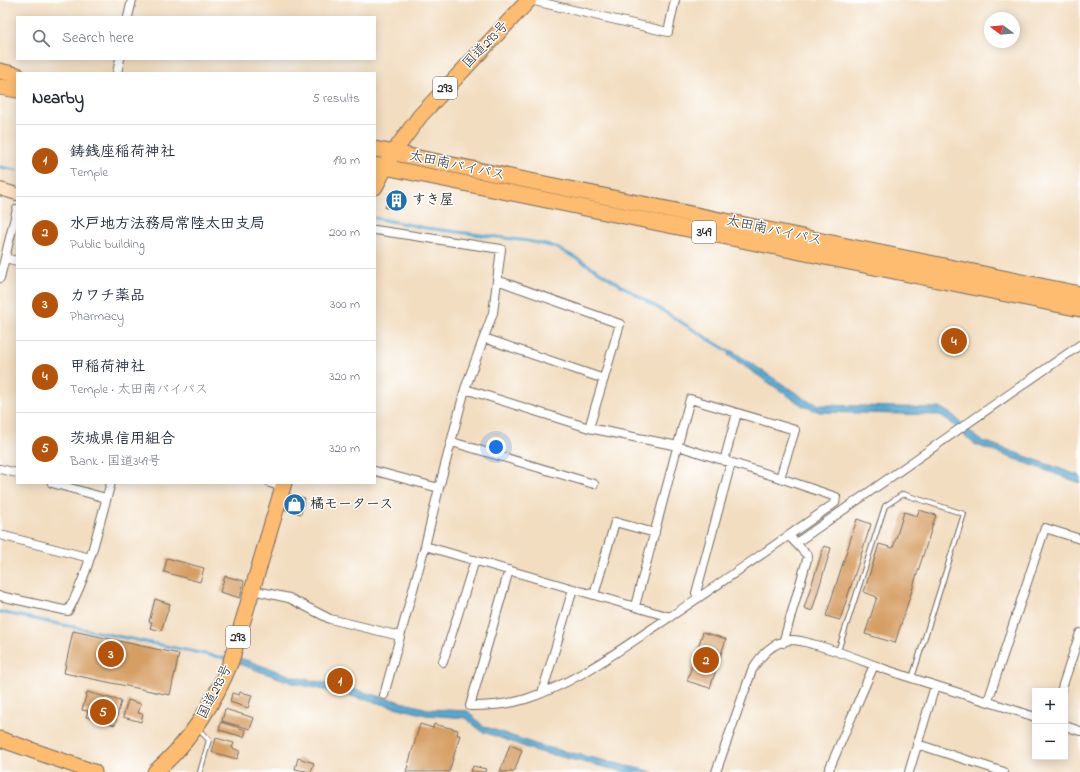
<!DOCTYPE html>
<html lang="en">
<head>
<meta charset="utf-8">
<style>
  body { margin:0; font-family:"Indie Flower","Klee One",sans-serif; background:#f6f6f7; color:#1f2937 }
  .controls { position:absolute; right:12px; bottom:12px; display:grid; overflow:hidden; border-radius:0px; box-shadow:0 2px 10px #0003 }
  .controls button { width:36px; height:36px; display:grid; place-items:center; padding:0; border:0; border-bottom:1px solid #e0e1e3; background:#fff; color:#1f2937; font:20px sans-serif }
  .compass { position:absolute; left:984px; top:12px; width:36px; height:36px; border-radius:50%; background:#fff; box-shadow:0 2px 10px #0003; rotate:286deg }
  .you { position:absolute; left:496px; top:447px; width:14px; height:14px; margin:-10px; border:3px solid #fff; border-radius:50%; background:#1a73e8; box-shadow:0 0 0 6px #1a73e833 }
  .badge { display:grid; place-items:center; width:26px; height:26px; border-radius:50%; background:#b45309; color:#fff; font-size:13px; font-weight:700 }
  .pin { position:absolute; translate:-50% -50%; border:2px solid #fff; box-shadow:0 1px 4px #0006 }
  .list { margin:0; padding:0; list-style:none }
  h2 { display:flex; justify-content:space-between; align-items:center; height:52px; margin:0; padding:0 16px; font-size:17px }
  h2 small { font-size:13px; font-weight:400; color:#747a83 }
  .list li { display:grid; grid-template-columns:26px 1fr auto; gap:12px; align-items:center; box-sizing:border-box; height:72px; padding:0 16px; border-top:1px solid #e0e1e3 }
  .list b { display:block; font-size:15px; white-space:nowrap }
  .list p { margin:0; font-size:13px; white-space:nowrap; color:#747a83 }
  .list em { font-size:13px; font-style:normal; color:#747a83 }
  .icon { flex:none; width:22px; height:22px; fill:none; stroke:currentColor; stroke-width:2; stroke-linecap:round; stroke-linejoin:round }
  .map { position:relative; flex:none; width:1080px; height:772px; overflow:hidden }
  .search { position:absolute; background:#fff; box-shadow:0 2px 10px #0003; left:16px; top:16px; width:360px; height:44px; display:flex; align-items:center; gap:10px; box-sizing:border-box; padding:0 14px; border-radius:0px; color:#747a83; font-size:15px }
  .panel { position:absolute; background:#fff; box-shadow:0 2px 10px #0003; left:16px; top:72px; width:360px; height:412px; border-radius:0px }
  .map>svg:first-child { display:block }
  .water { fill:#56a7d1; stroke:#40697e }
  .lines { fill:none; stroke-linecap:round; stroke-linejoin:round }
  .stream { stroke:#56a7d1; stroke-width:3 }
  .building { fill:#d69e64 }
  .lane-casing { stroke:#71695f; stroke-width:6 }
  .street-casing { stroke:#71695f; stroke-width:10 }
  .secondary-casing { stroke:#71695f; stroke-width:14 }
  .highway-casing { stroke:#71695f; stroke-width:17 }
  .lane { stroke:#fff; stroke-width:4 }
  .street { stroke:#fff; stroke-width:8 }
  .secondary { stroke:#fee4c6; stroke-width:12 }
  .highway { stroke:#fdbc70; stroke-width:15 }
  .labels { text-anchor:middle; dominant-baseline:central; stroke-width:3; stroke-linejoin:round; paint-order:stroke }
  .shield { fill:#fff; stroke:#6b6b6b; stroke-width:1 }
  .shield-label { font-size:13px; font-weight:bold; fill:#2b2b2b }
  .street-label { font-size:14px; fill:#2b2b2b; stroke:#fff }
  .poi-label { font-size:14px; font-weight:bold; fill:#2b2b2b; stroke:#fff; text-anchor:start }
</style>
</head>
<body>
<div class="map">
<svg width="1080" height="772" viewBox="0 0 1080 772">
  <rect width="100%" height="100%" fill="#fff"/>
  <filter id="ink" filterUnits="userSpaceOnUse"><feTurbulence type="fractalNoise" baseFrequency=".025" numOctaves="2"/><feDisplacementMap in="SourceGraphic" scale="8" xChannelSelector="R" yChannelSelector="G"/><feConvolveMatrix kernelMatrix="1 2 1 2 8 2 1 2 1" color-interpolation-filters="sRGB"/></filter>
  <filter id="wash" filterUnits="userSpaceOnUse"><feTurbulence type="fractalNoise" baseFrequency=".012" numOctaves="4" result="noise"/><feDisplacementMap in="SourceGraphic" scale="16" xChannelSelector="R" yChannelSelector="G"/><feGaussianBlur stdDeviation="0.9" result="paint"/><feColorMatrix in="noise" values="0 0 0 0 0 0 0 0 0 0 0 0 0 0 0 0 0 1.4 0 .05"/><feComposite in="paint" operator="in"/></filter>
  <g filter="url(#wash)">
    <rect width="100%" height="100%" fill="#f2ddc0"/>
    <path class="water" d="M731,350l77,51 13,4 120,3 13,8 24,23 102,37v7l-106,-39 -26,-24 -8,-5 -120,-3 -17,-6 -75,-51z
      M240,658l54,19 50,10 84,22 40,2 15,15 55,19 115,27h-28l-89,-21 -55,-20 -15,-13 -40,-3 -84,-21 -49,-11 -54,-19z"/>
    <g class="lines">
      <path class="stream" d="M0,167l17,3
        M375,218l51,10 102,13 27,6 25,13 153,94
        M0,612l224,46"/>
    </g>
    <g id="blocks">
      <path class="building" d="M391,193l15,2 -3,11 -18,2z
        M289,494l16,4 -4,16 -16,-4z
        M919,510l17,5 -41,128 -30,-9 12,-37 -13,-5 15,-48 14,4 11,-36 13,4z
        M857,519l14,5 -31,96 -14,-4z
        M824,546l7,2 -19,63 -8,-3z
        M167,558l37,10 -4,14 -36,-10z
        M225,576l19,5 -4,17 -20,-6z
        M155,599l15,5 -9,27 -11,-3 2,-6h-3z
        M73,631l106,23 -9,41 -106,-22z
        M703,632l23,7 -16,49 -23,-7z
        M87,692l34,9 -6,24 -29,-8 2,-6 -6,-1z
        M240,692l12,3 -4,13 -18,-6 2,-9 7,2z
        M128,700l13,4 -3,9 5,1 -2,8 -18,-5z
        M225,709l29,9 -4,11 -28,-8z
        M221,722l25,8 -2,7 -25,-7z
        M420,724l13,4 1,-4 24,6 -1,5h3l-11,37h-43z
        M216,738l18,5 -2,5 8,3 -3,8 -25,-7z
        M510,745l12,5 -8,22h-14z
        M298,758l16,5 -3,9 -16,-3z
        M473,766l13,3 -1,3h-14z"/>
    </g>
  </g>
  <g filter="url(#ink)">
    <use href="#blocks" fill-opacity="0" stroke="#71695f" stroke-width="1"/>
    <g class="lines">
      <defs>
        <path id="lane" d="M838,651l47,-145 18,-12 61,20 -52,164
          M198,729l11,11 -9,32"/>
        <path id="street" d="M530,0l138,32 7,-32
          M128,17l4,-17
          M117,73l3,-14
          M375,230l126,19 -8,64 -28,76 -26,99 -14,58 -41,149
          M5,258l12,3
          M0,278l17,-69
          M497,280l123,44 -31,104
          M484,338l120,41
          M465,389l124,39 89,18 102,32 56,19 -1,6c-61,43 -122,86 -185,127 -39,26 -78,54 -124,69 -19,6 -36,7 -56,7l39,-136
          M452,442l142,42
          M724,461l13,-48
          M0,469l17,4
          M375,471l64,17
          M52,483l54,15
          M270,483l13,4
          M0,535l90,23
          M796,543l284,-198
          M425,546l245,71
          M252,590l37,8 41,21 70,17
          M594,595l21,-73 40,11
          M0,596l68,15c22,-39 30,-85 43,-128
          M700,596l-4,-3 35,-130
          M635,606l55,-207 105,31 -15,48
          M783,643l25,-87 -16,-17
          M443,662l32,-102
          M1061,691l19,-58
          M542,693l31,-104
          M988,701l57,-173 35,11
          M1065,726l15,5
          M917,744l87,28
          M716,772l36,-102c9,-15 20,-28 39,-30 7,0 15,2 21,4 25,6 48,16 72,25 50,17 101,31 151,48
          M828,772l46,-107
          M909,772l26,-86"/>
        <path id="secondary" d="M0,189l17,5"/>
        <path id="highway" d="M0,71l17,4
          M0,87l17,3
          M375,149l705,145
          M375,165l705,144
          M375,187l18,-34 27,-37 109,-116
          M0,739l94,33
          M155,772c35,-30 59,-68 76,-111l53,-178"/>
      </defs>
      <use href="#lane" class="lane-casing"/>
      <use href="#street" class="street-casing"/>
      <use href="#secondary" class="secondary-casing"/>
      <use href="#highway" class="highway-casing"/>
      <use href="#lane" class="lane"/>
      <use href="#street" class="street"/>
      <use href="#secondary" class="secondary"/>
      <use href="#highway" class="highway"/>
    </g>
  </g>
  <defs>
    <symbol id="building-disc" viewBox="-11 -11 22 22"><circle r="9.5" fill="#1f6fb2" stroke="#fff"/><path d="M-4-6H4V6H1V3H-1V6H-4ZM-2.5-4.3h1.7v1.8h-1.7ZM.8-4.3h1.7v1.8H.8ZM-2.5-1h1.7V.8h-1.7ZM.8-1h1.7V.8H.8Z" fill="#fff"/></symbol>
    <symbol id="shop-disc" viewBox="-11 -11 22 22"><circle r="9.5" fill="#1f6fb2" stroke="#fff"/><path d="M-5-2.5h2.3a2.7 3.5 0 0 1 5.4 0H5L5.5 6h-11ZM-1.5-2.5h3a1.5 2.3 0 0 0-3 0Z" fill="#fff"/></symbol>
  </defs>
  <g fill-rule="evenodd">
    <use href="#building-disc" x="384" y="188" width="25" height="25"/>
    <use href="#shop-disc" x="282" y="492" width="25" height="25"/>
  </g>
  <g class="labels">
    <g class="shield">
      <rect x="433" y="77" width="24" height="22" rx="3"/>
      <rect x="692" y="221" width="24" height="22" rx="3"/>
      <rect x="226" y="626" width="24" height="22" rx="3"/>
    </g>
    <g class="shield-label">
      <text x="445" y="88">293</text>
      <text x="704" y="232">349</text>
      <text x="238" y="637">293</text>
    </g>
    <g class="street-label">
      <text transform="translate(486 45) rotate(-46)">国道293号</text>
      <text transform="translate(457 166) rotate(12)">太田南バイパス</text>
      <text transform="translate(774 231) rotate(12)">太田南バイパス</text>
      <text transform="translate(215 692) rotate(-63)">国道293号</text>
    </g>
    <g class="poi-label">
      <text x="412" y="200">すき屋</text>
      <text x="310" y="504">橘モータース</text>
    </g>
  </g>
</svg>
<div class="controls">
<button>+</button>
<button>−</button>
</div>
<svg class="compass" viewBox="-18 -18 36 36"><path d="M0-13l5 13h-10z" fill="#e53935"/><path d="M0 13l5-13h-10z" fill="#747a83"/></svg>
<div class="you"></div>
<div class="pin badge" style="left:340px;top:681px">1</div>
<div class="pin badge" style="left:706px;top:660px">2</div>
<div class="pin badge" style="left:111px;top:654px">3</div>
<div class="pin badge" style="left:954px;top:341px">4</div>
<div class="pin badge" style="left:103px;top:712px">5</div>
<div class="search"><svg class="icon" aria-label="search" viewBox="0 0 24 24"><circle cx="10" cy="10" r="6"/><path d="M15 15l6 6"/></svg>Search here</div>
<section class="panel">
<h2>Nearby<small>5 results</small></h2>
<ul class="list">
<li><span class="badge">1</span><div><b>鋳銭座稲荷神社</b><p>Temple</p></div><em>190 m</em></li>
<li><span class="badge">2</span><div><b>水戸地方法務局常陸太田支局</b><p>Public building</p></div><em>200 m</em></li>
<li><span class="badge">3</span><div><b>カワチ薬品</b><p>Pharmacy</p></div><em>300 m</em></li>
<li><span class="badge">4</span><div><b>甲稲荷神社</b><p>Temple · 太田南バイパス</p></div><em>320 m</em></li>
<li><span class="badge">5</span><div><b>茨城県信用組合</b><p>Bank · 国道349号</p></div><em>320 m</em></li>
</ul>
</section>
</div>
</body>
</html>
